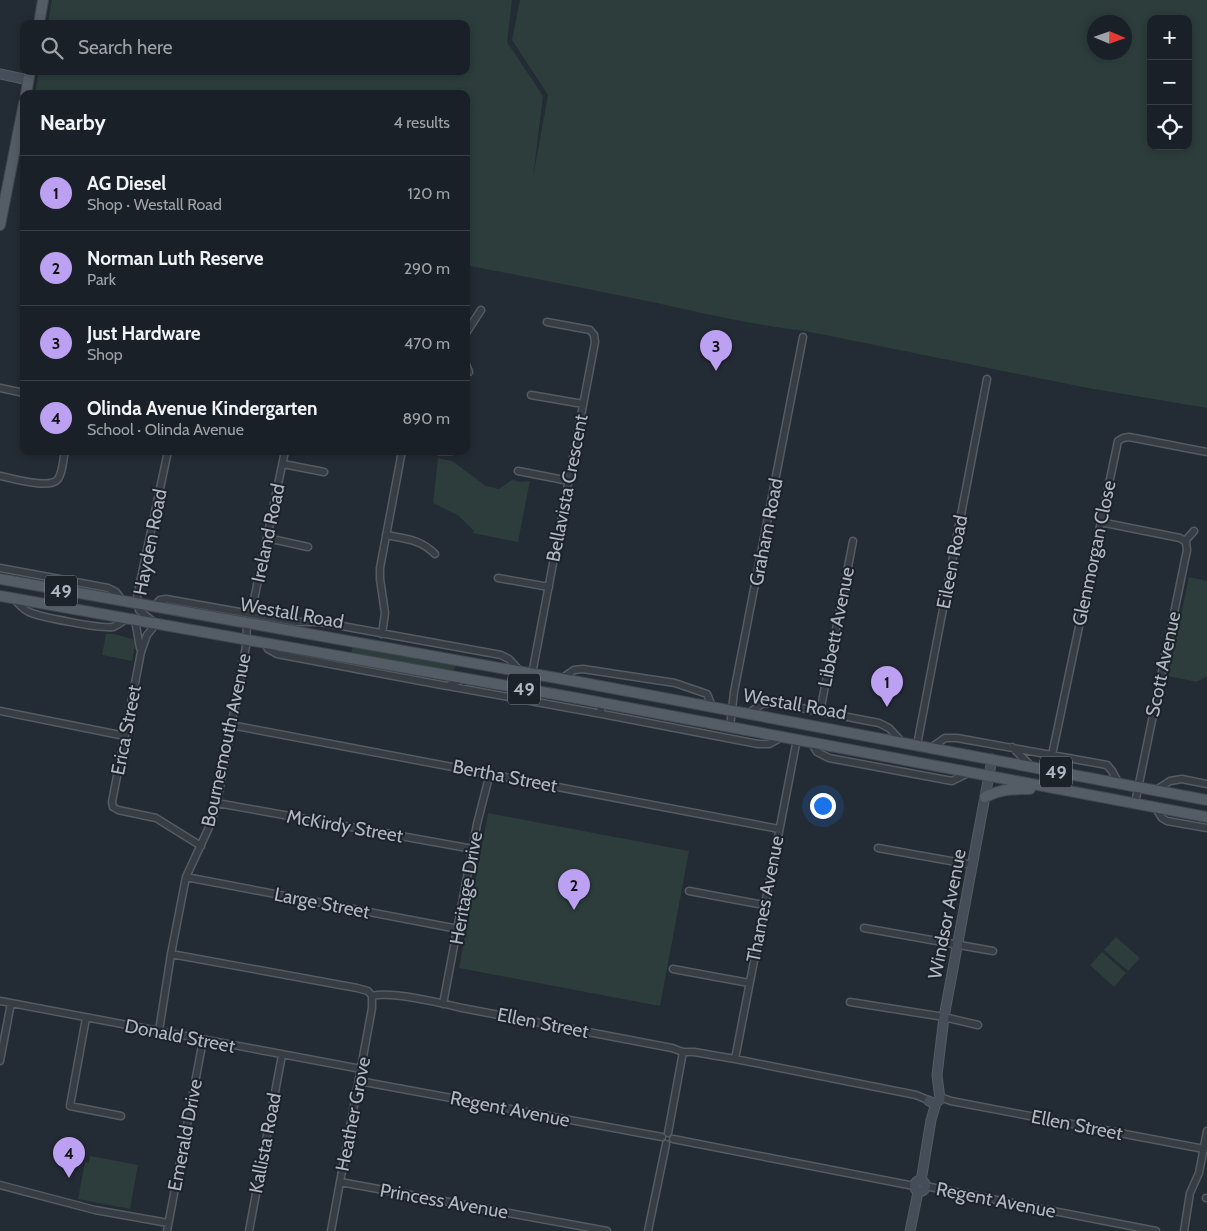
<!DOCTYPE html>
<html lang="en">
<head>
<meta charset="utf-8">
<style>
  body { margin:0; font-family:Cabin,sans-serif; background:#272d33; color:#f1f3f6 }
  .controls { position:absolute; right:15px; top:15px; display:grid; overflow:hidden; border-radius:10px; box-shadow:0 2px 8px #0003 }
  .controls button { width:45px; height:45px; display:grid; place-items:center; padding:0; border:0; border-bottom:1px solid #383e44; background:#1a2027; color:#f1f3f6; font:25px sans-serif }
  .compass { position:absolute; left:1087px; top:15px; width:45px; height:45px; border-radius:50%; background:#1a2027; box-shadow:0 2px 8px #0003; rotate:92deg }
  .you { position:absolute; left:822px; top:805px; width:18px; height:18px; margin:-12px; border:4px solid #fff; border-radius:50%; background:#1a73e8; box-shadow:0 0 0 8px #1a73e833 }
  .badge { display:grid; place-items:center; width:32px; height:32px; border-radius:50%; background:#bca0f2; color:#111; font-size:16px; font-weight:700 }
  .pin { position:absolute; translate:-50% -41px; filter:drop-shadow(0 1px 2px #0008) }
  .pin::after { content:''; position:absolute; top:26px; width:18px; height:15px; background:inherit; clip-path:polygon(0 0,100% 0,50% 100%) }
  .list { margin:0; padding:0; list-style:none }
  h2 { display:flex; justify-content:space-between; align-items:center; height:65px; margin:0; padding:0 20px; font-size:21px }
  h2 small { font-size:16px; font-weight:400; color:#9fa3a7 }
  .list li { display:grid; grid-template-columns:32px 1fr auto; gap:15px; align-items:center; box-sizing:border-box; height:75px; padding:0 20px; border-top:1px solid #383e44 }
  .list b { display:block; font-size:19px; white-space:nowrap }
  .list p { margin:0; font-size:16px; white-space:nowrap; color:#9fa3a7 }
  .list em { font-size:16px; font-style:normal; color:#9fa3a7 }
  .icon { flex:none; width:28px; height:28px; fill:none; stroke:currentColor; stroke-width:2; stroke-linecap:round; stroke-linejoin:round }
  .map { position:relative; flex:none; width:1207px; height:1231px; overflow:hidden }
  .search { position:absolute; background:#1a2027; box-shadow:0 2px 8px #0003; left:20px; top:20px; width:450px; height:55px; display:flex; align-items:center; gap:12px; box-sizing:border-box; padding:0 18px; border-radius:10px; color:#9fa3a7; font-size:19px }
  .panel { position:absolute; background:#1a2027; box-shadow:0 2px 8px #0003; left:20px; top:90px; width:450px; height:365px; border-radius:10px }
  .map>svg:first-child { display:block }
  .green { fill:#2c3d3c; fill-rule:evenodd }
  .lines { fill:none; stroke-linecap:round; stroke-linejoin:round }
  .street-casing { stroke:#545b63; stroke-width:9 }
  .secondary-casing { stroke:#545b63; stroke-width:11 }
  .primary-casing { stroke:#3f464f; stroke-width:12 }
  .street { stroke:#363d45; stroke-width:6 }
  .secondary { stroke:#454d58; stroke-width:9 }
  .primary { stroke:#545c65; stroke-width:10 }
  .labels { text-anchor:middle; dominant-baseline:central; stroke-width:4; stroke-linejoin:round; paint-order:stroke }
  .shield { fill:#1b222a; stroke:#848b94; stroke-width:1 }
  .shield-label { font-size:18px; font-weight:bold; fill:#b1b8c2 }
  .street-label { font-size:19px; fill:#b1b8c2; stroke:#1b222a }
</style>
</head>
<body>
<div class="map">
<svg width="1207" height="1231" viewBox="0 0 1207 1231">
  <rect width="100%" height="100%" fill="#232b34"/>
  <path class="green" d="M52,0h460l-5,42 36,54 -10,81 15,-82 -36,-55 8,-40h687v408l-119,-20 -283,-57c-54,-6 -106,-19 -158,-30 -60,-12 -121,-24 -181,-36v-171h-431l4,-23h427v-47h-418zM1151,19h37v127h-37zM1094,22h30v30h-30z
    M438,458l14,3 34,25 13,3 13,-9 8,2 10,-1 -12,61 -45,-9 1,-2 -15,-15 -26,-13z
    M1189,577l18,4v95l-10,6 -29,-6z
    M106,634h8l22,6 -4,21 -30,-6z
    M353,646l104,18 -4,7 -102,-18z
    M488,813l201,38 -29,155 -201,-38z
    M1116,937l24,21 -12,13 -24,-21z
    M1102,952l24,21 -12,14 -24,-22z
    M90,1156l48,9 -8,44 -52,-10 7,-37 4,1z"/>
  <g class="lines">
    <defs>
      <path id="street" d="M466,333l15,-23
        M466,364l3,8
        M0,388l24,5
        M531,395l52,9
        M168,451l-31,146 2,13 17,14 -9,11 -6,17 -29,150 1,5 5,3 38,8 45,28
        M439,451h12
        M283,464l41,8
        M518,471l51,10
        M0,476c12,2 50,14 58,3 5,-7 5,-20 7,-28
        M1100,522l80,16 6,4 1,8 -52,253
        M386,535c20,4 34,4 49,19
        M267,538l41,9
        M1185,541l9,-10
        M0,568l108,20 8,4 7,9
        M498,578l51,9
        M14,599c5,5 8,10 15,13 11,5 72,17 84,15 5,-2 9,-5 13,-8
        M153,607l7,-7 6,-1 130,23h24l181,33 8,4 11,12
        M251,614l34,-163
        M135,620l5,28
        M382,634l3,-21 -5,-34v-11l22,-117
        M264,642l4,7 9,5 170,32 17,-7
        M561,679l13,-9 9,-1 92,14 32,11 5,12
        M448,686l154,28
        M529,690l66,-348 -1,-7 -4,-5 -43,-8
        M599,703l3,11 156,30h11l13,-7
        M0,711l125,25
        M820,712l33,-171
        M749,713l13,-9 13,-1 104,20 10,5 13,14
        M231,725l548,104
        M730,727l4,-35 69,-355
        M811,742l6,10 12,6 123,23 16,-8
        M917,745l70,-366
        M932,747l13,-9h12l150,27 5,6 7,13
        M1012,747l19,19
        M1052,755l66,-314 5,-3 6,-1 78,15
        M1156,790l14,-9 12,-2 25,5
        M217,803l256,46
        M1155,807l7,11 5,3 40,7
        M878,848l95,17
        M186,877l272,52
        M689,891l75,14
        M864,928l129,23
        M171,954l186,34 11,3 4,5
        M673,969l76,14
        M372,996c20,-5 69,7 90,12 70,13 140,27 210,40l11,4h11l41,7 181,36 12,5
        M0,1001l361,68
        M850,1002l94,15 34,8
        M443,1004l34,-180 13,-51
        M86,1018l-16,88 51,10
        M159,1031l12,-77 15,-77 25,-54 6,-20 29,-157 1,-23
        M735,1059l62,-320
        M0,1061l11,-58
        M359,1081l303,56
        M940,1097l11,4 253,48
        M668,1133l15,-81
        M673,1139l241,47
        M340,1182l267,49
        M0,1185l95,25 73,13
        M925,1186l231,45
        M1206,1198h1
        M167,1231l36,-191
        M249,1231l33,-176
        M331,1231l41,-223v-12
        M648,1231l18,-87
        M1184,1231l6,-38 9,-20 8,-42"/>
      <path id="secondary" d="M0,74l28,6
        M929,1101l6,3 5,-5 -3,-24 7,-58 48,-258
        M914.5 1186a5.5 5.5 0 1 1 11 0a5.5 5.5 0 1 1-11 0Z
        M921,1181l10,-61 5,-17
        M910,1231l8,-39"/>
      <path id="primary" d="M39,24l4,-24
        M26,94l4,-23
        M0,225l24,-122
        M0,579l579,103 628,118
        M0,596l576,102 631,119
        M985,797c17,-8 26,-8 45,-8"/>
    </defs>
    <use href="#street" class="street-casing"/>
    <use href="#secondary" class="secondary-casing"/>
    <use href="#primary" class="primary-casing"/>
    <use href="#street" class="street"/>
    <use href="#secondary" class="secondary"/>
    <use href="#primary" class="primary"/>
  </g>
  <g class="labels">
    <g class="shield">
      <rect x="45" y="575.5" width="32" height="31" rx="4"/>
      <rect x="508" y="673.5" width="32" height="31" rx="4"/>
      <rect x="1040" y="756.5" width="32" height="31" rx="4"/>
    </g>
    <g class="shield-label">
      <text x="61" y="591">49</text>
      <text x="524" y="689">49</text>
      <text x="1056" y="772">49</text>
    </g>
    <g class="street-label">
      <text transform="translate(567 488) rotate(-79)">Bellavista Crescent</text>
      <text transform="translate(766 532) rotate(-79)">Graham Road</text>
      <text transform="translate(268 533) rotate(-78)">Ireland Road</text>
      <text transform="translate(150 542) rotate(-79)">Hayden Road</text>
      <text transform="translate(1094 553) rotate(-78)">Glenmorgan Close</text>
      <text transform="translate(952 562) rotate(-79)">Eileen Road</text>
      <text transform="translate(292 613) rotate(10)">Westall Road</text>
      <text transform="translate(836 627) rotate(-79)">Libbett Avenue</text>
      <text transform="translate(1163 664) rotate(-78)">Scott Avenue</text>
      <text transform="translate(795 704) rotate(10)">Westall Road</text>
      <text transform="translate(126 730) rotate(-79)">Erica Street</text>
      <text transform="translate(226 740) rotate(-78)">Bournemouth Avenue</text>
      <text transform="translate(505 776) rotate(11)">Bertha Street</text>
      <text transform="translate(345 826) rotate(10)">McKirdy Street</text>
      <text transform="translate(466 888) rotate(-80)">Heritage Drive</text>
      <text transform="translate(765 899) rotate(-79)">Thames Avenue</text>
      <text transform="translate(322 903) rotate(11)">Large Street</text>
      <text transform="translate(947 914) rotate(-79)">Windsor Avenue</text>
      <text transform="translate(543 1023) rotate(11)">Ellen Street</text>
      <text transform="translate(180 1036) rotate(11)">Donald Street</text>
      <text transform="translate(510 1109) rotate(11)">Regent Avenue</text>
      <text transform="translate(353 1114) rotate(-79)">Heather Grove</text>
      <text transform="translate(1077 1125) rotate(11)">Ellen Street</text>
      <text transform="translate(185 1135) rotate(-79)">Emerald Drive</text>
      <text transform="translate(265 1143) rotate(-79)">Kallista Road</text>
      <text transform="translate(996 1200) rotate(11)">Regent Avenue</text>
      <text transform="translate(444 1201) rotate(10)">Princess Avenue</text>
    </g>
  </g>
</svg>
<div class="controls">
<button>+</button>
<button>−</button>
<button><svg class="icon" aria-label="locate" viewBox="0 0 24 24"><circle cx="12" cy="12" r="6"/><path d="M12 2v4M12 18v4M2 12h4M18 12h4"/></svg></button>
</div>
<svg class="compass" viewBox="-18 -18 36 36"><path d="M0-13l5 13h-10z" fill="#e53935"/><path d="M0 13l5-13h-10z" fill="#9fa3a7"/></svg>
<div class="you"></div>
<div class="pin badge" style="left:887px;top:707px">1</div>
<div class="pin badge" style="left:574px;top:910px">2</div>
<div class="pin badge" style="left:716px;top:371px">3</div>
<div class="pin badge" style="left:69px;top:1178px">4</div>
<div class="search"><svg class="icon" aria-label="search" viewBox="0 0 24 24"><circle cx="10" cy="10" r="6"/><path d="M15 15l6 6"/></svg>Search here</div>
<section class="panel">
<h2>Nearby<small>4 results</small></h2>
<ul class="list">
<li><span class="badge">1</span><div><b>AG Diesel</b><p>Shop · Westall Road</p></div><em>120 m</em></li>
<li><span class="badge">2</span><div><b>Norman Luth Reserve</b><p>Park</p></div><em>290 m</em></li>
<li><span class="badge">3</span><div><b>Just Hardware</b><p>Shop</p></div><em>470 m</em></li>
<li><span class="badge">4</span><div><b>Olinda Avenue Kindergarten</b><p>School · Olinda Avenue</p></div><em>890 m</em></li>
</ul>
</section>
</div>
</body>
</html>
